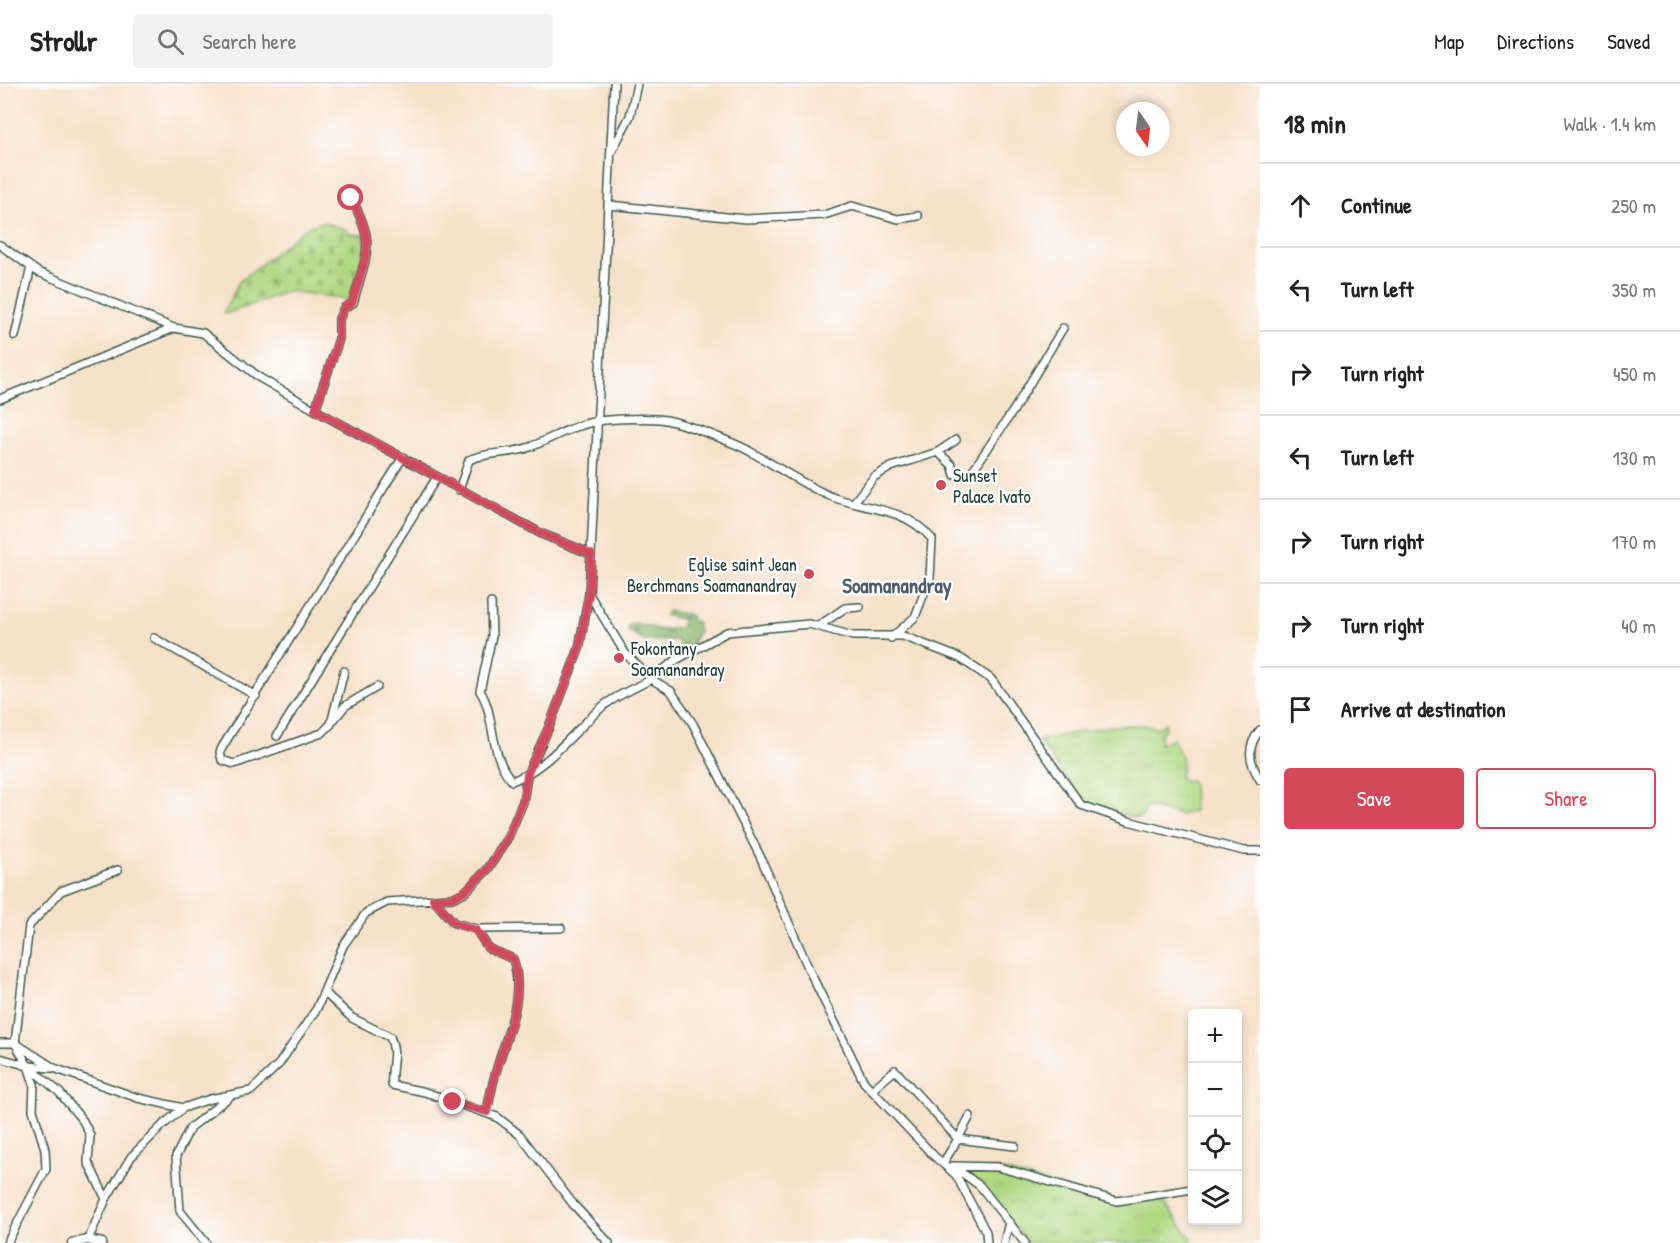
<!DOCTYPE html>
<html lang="en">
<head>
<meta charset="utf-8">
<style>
  body { margin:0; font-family:"Patrick Hand",sans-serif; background:#f2f2f2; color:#222 }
  .controls { position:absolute; right:18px; bottom:18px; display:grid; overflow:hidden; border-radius:6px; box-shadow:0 3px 9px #0003 }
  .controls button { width:54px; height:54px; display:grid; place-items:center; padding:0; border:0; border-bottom:2px solid #e0e0e0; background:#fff; color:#222; font:30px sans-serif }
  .compass { position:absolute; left:1116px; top:18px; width:54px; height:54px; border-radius:50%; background:#fff; box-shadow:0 3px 9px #0003; rotate:166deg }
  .stop { position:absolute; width:18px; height:18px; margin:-14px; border:4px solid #d1495b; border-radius:50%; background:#fff }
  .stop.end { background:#d1495b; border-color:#fff; box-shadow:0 2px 6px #0008 }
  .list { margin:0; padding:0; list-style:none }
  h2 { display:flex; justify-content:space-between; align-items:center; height:78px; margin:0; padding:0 24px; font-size:26px }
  h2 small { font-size:20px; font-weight:400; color:#767676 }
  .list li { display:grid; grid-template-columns:39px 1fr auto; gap:18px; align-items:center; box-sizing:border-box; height:84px; padding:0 24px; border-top:2px solid #e0e0e0 }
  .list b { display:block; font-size:22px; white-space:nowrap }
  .list em { font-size:20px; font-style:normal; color:#767676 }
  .actions { display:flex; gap:12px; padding:18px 24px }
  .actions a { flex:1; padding:14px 0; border:2px solid #d1495b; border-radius:6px; text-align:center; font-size:21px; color:#d1495b }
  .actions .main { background:#d1495b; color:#fff }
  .icon { flex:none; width:33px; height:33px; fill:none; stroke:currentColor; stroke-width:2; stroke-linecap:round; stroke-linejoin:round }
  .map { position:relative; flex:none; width:1260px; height:1159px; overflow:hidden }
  header { display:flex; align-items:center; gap:36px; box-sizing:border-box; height:84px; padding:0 30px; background:#fff; border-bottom:2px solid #e0e0e0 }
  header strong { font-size:28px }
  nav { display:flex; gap:33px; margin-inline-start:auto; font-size:21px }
  .search { width:420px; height:54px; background:#f2f2f2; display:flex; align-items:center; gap:15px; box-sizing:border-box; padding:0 21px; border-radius:6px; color:#767676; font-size:22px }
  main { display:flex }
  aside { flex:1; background:#fff }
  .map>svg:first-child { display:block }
  .grass { fill:url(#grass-tufts); stroke:#688a5c; stroke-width:1.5 }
  .forest { fill:url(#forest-firs); stroke:#567a52; stroke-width:1.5 }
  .cemetery { fill:url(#cemetery-stones); stroke:#688a5c; stroke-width:1.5 }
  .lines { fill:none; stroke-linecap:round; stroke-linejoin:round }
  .minor-casing { stroke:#3f564a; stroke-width:10 }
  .tertiary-casing { stroke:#3f564a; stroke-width:11 }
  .minor { stroke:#fff; stroke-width:7 }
  .tertiary { stroke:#fff; stroke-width:8 }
  .route { stroke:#d1495b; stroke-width:8 }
  .poi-dot { fill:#d1495b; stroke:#fff; stroke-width:2 }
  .labels { text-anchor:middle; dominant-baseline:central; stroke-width:4.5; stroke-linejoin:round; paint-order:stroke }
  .poi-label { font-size:18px; fill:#1f3d34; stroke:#fff; text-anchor:start }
  .quarter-label { font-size:21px; font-weight:bold; fill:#515e6a; stroke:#fff }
</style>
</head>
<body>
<header>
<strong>Strollr</strong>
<div class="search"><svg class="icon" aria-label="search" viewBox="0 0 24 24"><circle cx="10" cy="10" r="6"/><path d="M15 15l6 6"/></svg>Search here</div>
<nav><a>Map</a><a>Directions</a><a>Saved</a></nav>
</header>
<main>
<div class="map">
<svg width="1260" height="1159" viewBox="0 0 1260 1159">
  <defs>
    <pattern id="grass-tufts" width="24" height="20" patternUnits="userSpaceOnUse" patternTransform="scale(1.5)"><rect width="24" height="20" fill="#b0d883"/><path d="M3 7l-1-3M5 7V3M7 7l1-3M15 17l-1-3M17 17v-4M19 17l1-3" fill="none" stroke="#97ba72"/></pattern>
    <pattern id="forest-firs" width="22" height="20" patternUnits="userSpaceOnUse" patternTransform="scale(1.5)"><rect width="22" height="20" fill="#8cb871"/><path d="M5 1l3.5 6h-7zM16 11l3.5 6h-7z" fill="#72975e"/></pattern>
    <pattern id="cemetery-stones" width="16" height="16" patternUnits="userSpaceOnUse" patternTransform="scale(1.5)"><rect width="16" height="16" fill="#b0d883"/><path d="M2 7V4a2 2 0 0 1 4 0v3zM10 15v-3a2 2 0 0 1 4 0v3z" fill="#97ba72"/></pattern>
  </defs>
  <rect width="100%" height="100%" fill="#fff"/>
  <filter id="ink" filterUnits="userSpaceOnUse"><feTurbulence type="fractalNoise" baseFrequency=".0167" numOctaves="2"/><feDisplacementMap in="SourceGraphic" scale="12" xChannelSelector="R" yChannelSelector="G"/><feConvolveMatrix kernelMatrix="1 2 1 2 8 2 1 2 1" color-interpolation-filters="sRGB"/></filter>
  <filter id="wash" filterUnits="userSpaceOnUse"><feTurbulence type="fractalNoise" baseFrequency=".008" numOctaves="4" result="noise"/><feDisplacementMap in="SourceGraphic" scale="24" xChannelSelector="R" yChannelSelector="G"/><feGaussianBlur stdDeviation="1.35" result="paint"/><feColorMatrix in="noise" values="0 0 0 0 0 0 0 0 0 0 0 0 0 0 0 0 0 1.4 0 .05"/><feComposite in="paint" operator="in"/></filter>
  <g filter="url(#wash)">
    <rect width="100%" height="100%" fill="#f6e1c9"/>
    <path class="grass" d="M1165,639l1,5 -5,5 -1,11 13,-6c5,12 14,26 6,38l4,5 8,-1 2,4 1,27 -14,4 -34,-9 -4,11 -7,1 -51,-14 -45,-63c29,-8 91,-22 120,-13z
      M997,1085l119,33 45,-3 31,40 -3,4h-160l-63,-71z"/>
    <path class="forest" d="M667,527l24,4 1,6 5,1 1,10 -11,20 -6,-2 -4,-10 -32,1 -17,-10v-5l7,-3 26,7 18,-2 4,-8 -18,-5z"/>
    <path class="cemetery" d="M323,138l24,8 3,4 14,1 2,9 -16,56 -62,-9 -62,23 -2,-2 15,-30 68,-55z"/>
  </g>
  <g filter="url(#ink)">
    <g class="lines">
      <defs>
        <path id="minor" d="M612,67l18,-35 7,-32
          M609,121l137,14 78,-4 28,-9 46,13 20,-3
          M0,161l38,27 136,56 29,5 57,45 55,32 227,124 49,20
          M15,252l16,-69
          M0,315l174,-71
          M315,326l24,-71v-20l5,-11 9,-5c13,-48 24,-58 -2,-105
          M938,368l14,13 3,10 8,1 8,-3 44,-65 48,-80
          M459,406l10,-30c18,-9 41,-5 61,-13 23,-9 43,-22 68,-26 16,-2 52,-4 68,-1 17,3 70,23 85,32 27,15 51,32 79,44 37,15 73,9 102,43l-2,39 -15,39 -24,21
          M854,418l20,-25 17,-10 47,-15 18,-12
          M589,510l36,59 26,26 25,-19 51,-28 82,-8 44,12h50l57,22 31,21 90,126 47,16 116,30h16
          M491,519l1,33 -12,55c16,24 8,63 32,90 37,-14 61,-49 90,-74 14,-12 34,-19 49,-28l20,12 22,33 67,132 50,116 54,110 70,74 22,19 30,57 1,11
          M820,541l25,-17 15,-1
          M154,554l102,58
          M344,587l-13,53 -9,9 -88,31 -12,-4 -2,-8 3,-6 180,-289
          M332,638l13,-16 32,-19
          M1260,646c-14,17 -11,32 0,50
          M277,652l160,-259
          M433,815l21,24 22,6 85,-1
          M476,845l12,19 25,11c12,36 -5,73 -15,106 -5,15 -8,31 -11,47
          M324,908l28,26 38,19c8,17 0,30 2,48l33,7 72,25 23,18 53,69 36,39
          M0,959h15l39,25 84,30 45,10
          M0,974l28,8 23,2
          M873,1005l22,-19 63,69 -15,24
          M970,1032l-12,23 57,7
          M952,1082l46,1 119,34 75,-12
          M954,1083l26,19 45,57
          M106,1115l-18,-37 2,-27 -7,-14 -24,-29 -31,-26 -13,-23 14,-117 32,-35 57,-21
          M88,1156l18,-41 25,-42 32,-32 20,-17 27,-9 41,-8 28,-27 38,-56 26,-62 23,-33 21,-11 65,-4 13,-6 23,-23 20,-32 15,-35 4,-27 22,-48 30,-78 10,-55 25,-510
          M7,1159l39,-74 -1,-20 -12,-39 1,-26 -6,-18
          M206,1159l-26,-32 -4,-55 14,-28 39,-31
          M1004,1159l5,-21"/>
        <path id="tertiary" d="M72,1159l16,-3 14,3"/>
      </defs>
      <use href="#minor" class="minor-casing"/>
      <use href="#tertiary" class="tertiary-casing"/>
      <use href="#minor" class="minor"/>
      <use href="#tertiary" class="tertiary"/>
    </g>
  </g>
  <g class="lines" filter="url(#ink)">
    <path class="route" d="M351,114c26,47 15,56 1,105l-8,5 -5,11v20l-24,71 227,124 49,20 -2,40 -10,55 -30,78 -22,48 -4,26 -15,36 -20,32 -23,22 -13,7 -19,1 21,24 22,7 12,18 25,11c12,36 -5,73 -15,106 -5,15 -8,31 -11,47l-34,-10"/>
  </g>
  <g class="poi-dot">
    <circle cx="941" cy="401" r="6"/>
    <circle cx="809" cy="490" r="6"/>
    <circle cx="619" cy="574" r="6"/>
  </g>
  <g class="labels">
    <g class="poi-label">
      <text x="953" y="391">Sunset<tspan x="953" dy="21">Palace Ivato</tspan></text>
      <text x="797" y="480" text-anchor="end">Eglise saint Jean<tspan x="797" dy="21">Berchmans Soamanandray</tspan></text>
      <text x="631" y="564">Fokontany<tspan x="631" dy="21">Soamanandray</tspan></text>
    </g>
    <g class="quarter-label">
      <text x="897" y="501">Soamanandray</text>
    </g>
  </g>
</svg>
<div class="controls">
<button>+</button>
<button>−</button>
<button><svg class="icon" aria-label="locate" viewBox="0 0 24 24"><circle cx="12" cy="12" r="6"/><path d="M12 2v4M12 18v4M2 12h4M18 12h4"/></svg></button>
<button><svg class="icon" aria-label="layers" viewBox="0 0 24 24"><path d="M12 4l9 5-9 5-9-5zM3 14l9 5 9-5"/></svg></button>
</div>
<svg class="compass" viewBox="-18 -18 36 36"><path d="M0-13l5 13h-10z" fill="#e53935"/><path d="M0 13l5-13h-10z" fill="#767676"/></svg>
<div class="stop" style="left:351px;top:114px"></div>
<div class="stop end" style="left:453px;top:1018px"></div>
</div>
<aside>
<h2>18 min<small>Walk · 1.4 km</small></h2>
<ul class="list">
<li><svg class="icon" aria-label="ahead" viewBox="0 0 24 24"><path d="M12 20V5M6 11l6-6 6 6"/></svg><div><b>Continue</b></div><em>250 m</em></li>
<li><svg class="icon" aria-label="left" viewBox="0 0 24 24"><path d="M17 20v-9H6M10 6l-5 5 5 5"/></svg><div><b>Turn left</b></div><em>350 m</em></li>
<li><svg class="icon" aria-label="right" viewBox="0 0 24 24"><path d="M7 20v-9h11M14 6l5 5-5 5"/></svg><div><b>Turn right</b></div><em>450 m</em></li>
<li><svg class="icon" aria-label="left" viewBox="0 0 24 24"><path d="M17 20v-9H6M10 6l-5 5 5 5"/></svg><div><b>Turn left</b></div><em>130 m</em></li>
<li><svg class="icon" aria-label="right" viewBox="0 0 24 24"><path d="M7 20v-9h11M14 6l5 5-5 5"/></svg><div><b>Turn right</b></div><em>170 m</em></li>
<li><svg class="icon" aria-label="right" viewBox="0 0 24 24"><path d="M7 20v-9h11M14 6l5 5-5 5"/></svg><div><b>Turn right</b></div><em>40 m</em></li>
<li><svg class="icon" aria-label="arrive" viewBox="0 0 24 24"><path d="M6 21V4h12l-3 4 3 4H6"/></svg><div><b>Arrive at destination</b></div></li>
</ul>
<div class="actions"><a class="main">Save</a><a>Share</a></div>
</aside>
</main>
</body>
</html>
